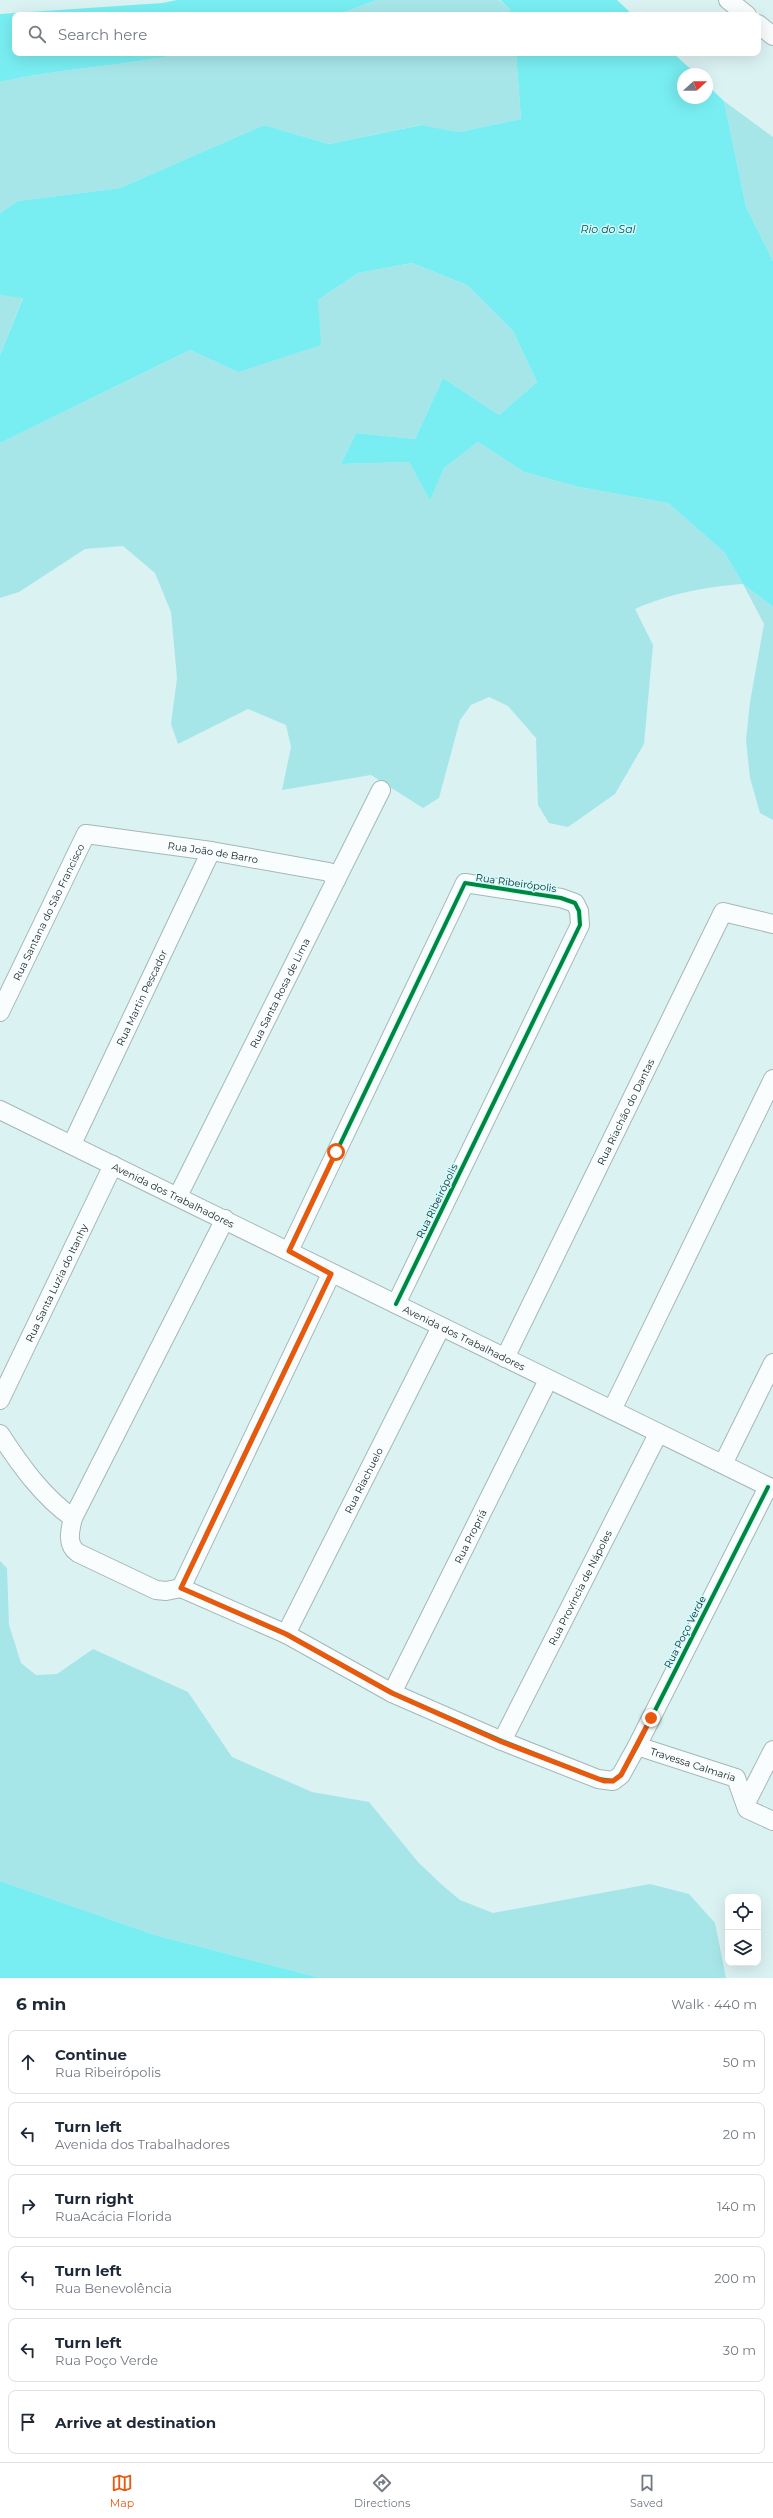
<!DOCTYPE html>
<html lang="en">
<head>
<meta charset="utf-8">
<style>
  body { margin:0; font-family:Montserrat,sans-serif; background:#f2f2f3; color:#1f2937 }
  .controls { position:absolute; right:12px; bottom:12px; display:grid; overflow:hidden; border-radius:8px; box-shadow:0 4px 16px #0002 }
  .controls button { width:36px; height:36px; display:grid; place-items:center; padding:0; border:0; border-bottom:1px solid #e0e1e3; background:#fff; color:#1f2937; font:20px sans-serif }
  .compass { position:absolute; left:677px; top:68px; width:36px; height:36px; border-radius:50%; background:#fff; box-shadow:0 4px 16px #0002; rotate:69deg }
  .stop { position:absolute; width:12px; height:12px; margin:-9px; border:3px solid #ea580c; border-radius:50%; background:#fff }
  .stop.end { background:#ea580c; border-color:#fff; box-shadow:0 1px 4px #0008 }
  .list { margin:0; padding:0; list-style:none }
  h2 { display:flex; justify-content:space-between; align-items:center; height:52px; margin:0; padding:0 16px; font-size:17px }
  h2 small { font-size:13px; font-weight:400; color:#747a83 }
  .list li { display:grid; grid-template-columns:26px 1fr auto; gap:12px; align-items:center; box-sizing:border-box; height:64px; margin:0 8px 8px; padding:0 8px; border:1px solid #e0e1e3; border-radius:8px }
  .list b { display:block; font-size:15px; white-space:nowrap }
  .list p { margin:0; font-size:13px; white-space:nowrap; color:#747a83 }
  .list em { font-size:13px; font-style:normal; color:#747a83 }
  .icon { flex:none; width:22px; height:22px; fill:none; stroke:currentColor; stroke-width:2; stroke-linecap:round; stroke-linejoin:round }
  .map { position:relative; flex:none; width:773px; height:1978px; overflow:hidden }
  .search { position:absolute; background:#fff; box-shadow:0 4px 16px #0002; left:12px; right:12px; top:12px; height:44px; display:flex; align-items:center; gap:10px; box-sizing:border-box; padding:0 14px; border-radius:8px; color:#747a83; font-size:15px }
  .sheet { height:484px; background:#fff }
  nav { display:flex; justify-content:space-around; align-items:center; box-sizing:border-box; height:56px; border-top:1px solid #e0e1e3; background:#fff; font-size:11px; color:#747a83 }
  nav a { display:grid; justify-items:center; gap:2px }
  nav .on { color:#ea580c }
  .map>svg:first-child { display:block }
  .green { fill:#a6e6e9 }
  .water { fill:#78eef2 }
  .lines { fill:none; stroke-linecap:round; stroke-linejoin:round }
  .minor-casing { stroke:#a5b7b8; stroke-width:20 }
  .minor { stroke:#fafdfd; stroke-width:18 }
  .cycleway-casing { stroke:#d1fcfd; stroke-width:6 }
  .cycleway { stroke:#00873e; stroke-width:4 }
  .route { stroke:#ea580c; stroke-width:5 }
  .labels { text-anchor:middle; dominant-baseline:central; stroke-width:3; stroke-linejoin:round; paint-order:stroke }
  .street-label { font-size:10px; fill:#122323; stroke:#d1fcfd }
  .water-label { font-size:11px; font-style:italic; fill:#054e50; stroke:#d1fcfd }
</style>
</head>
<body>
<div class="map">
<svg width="773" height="1978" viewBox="0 0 773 1978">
  <rect width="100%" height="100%" fill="#dbf2f3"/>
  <path class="green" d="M377,0h122l11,9 1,6h-175z
    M185,53h331l5,66 -62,13 -39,-7 -91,19 -65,-19 -144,63 -102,13 -18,12v-131c61,-14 124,-16 185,-29z
    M724,101l49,36v124l-27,-54z
    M412,263l55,22 46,46 24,51 -38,33 -56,-37 -28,61 -59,-6 -15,31 68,-2 21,37 14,-31 34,-26 46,30 55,15 89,16 56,49 19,32 30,23v213l-13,-7 -10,-35 -4,-38 4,-38 14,-78 -21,-40c-39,3 -71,9 -108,25l18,36 -9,99 -29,50 -47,33 -19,-4 -11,-18 -2,-67 -28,-32 -19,-9 -18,8 -11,15 -21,78 -16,10 -52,-33 -89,15 9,-43 -5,-22 -38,-16 -70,35 -7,-20 6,-46 -6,-66 -16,-39 -32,-27 -38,3 -66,43 -19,6v-155l190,-93 48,22 80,-72 40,-27z
    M0,295l23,2 -23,58z
    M0,1561l7,7 2,57 12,38 15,12 21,-1 36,-25 95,43 44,65 80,35 57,10 49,60 23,22 19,16 33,13 157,-29 39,10 26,29 11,55h-405l-166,-43 -155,-54z"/>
  <path class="water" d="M177,0h200l-41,15h-321v38h170c-61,13 -124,15 -185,29v-68l162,-11z
    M500,0h117l16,15h-122l-1,-6z
    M516,53h157l23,21h-13v24h24v-13l17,16 22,106 27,54v346l-30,-23 -19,-32 -56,-49 -89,-16 -55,-15 -46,-30 -34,26 -14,32 -21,-38 -68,2 15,-31 59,6 28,-61 56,37 38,-33 -24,-51 -46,-46 -55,-22 -54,10 -40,27 3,45 -83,27 -48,-22 -190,93v-88l23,-57 -23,-3v-82l18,-12 102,-13 144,-63 65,19 92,-19 38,7 62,-13z
    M0,1881l155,54 166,43h-321z"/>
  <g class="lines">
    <defs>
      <g id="minor">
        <path d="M728,0l19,15"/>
        <path d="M758,24l15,12"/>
        <path id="s1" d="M0,1012l86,-178 125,17 118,21 7,8"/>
        <path id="s2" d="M0,1110l773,379"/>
        <path id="s3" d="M72,1144l139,-293"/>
        <path id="s4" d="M178,1196l203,-406"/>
        <path d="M289,1251l176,-368 96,15 14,5 4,8 1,14 -184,379"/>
        <path id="s5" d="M505,1358l218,-446 50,12"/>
        <path id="s6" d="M0,1400l113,-235"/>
        <path d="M612,1410l161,-331"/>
        <path d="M0,1434c20,31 43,63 73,84"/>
        <path d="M723,1464l50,-101"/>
        <path d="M181,1588l105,46 106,59 110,48 96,38 15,2 8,-6 16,-29 131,-259"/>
        <path d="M181,1588l-15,3 -10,-1 -78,-37c-12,-8 -8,-23 -5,-35l152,-299"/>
        <path d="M181,1588l150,-314"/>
        <path id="s7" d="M286,1634l155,-307"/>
        <path id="s8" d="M392,1693l156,-313"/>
        <path id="s9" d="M502,1741l156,-307"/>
        <path id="s10" d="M637,1746l99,32 11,31 26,12"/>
        <path d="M746,1803l27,-53"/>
      </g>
    </defs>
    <use href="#minor" class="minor-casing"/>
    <use href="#minor" class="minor"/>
    <defs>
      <path id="cycleway" d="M289,1251l176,-368 96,15 14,5 4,8 1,14 -184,379
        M331,1274l-150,314 105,46 106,59 110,48 96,38 15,2 8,-6 16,-29 131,-259"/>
    </defs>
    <use href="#cycleway" class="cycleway-casing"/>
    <use href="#cycleway" class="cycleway"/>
  </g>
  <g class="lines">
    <path class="route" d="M336,1152l-47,99 42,23 -150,314 105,46 106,59 110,49 102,39h9l8,-6 30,-57"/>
  </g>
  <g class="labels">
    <g class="street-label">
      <text stroke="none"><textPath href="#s1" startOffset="326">Rua João de Barro</textPath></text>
      <text transform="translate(516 883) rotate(8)">Rua Ribeirópolis</text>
      <text stroke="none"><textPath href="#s1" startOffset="111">Rua Santana do São Francisco</textPath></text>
      <text stroke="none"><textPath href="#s4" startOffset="227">Rua Santa Rosa de Lima</textPath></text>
      <text stroke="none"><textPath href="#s3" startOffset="162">Rua Martin Pescador</textPath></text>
      <text stroke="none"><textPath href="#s5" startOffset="274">Rua Riachão do Dantas</textPath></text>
      <text stroke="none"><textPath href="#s2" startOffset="193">Avenida dos Trabalhadores</textPath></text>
      <text transform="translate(437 1201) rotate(-64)">Rua Ribeirópolis</text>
      <text stroke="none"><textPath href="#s6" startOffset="130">Rua Santa Luzia do Itanhy</textPath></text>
      <text stroke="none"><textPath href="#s2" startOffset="517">Avenida dos Trabalhadores</textPath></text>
      <text stroke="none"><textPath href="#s7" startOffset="172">Rua Riachuelo</textPath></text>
      <text stroke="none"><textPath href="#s8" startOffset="175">Rua Propriá</textPath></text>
      <text stroke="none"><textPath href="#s9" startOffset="172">Rua Província de Nápoles</textPath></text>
      <text transform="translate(685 1632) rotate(-63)">Rua Poço Verde</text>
      <text stroke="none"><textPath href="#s10" startOffset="59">Travessa Calmaria</textPath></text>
    </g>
    <g class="water-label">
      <text x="608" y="229">Rio do Sal</text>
    </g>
  </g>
</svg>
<div class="controls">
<button><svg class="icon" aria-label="locate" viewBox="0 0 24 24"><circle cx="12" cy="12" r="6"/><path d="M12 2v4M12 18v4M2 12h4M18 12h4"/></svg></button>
<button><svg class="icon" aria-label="layers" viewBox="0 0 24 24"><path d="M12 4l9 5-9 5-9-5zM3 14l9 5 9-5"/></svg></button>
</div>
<svg class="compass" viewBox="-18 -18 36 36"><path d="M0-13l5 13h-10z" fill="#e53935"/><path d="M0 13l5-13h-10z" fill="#747a83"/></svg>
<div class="stop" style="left:336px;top:1152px"></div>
<div class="stop end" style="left:651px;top:1718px"></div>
<div class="search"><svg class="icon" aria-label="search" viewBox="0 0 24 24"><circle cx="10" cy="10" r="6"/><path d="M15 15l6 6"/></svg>Search here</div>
</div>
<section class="sheet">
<h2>6 min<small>Walk · 440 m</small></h2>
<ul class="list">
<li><svg class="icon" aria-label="ahead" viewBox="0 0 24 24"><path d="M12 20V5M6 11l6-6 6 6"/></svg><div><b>Continue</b><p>Rua Ribeirópolis</p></div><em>50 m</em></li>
<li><svg class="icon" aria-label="left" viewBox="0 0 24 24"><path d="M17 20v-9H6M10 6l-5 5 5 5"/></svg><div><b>Turn left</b><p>Avenida dos Trabalhadores</p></div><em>20 m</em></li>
<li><svg class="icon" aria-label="right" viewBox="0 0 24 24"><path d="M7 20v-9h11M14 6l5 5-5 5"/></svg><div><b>Turn right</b><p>RuaAcácia Florida</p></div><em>140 m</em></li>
<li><svg class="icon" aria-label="left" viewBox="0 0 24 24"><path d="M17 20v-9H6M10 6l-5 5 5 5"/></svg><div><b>Turn left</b><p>Rua Benevolência</p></div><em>200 m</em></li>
<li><svg class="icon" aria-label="left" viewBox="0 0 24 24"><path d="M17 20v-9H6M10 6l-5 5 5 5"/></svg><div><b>Turn left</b><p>Rua Poço Verde</p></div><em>30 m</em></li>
<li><svg class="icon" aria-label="arrive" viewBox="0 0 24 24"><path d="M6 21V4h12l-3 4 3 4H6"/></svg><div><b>Arrive at destination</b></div></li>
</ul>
</section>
<nav>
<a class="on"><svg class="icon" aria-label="map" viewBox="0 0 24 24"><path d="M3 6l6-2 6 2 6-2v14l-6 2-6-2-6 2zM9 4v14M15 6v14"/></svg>Map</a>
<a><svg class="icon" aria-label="directions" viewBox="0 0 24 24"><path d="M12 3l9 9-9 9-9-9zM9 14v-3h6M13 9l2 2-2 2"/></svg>Directions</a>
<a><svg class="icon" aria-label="saved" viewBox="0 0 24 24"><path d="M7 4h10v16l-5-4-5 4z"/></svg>Saved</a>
</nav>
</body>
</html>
